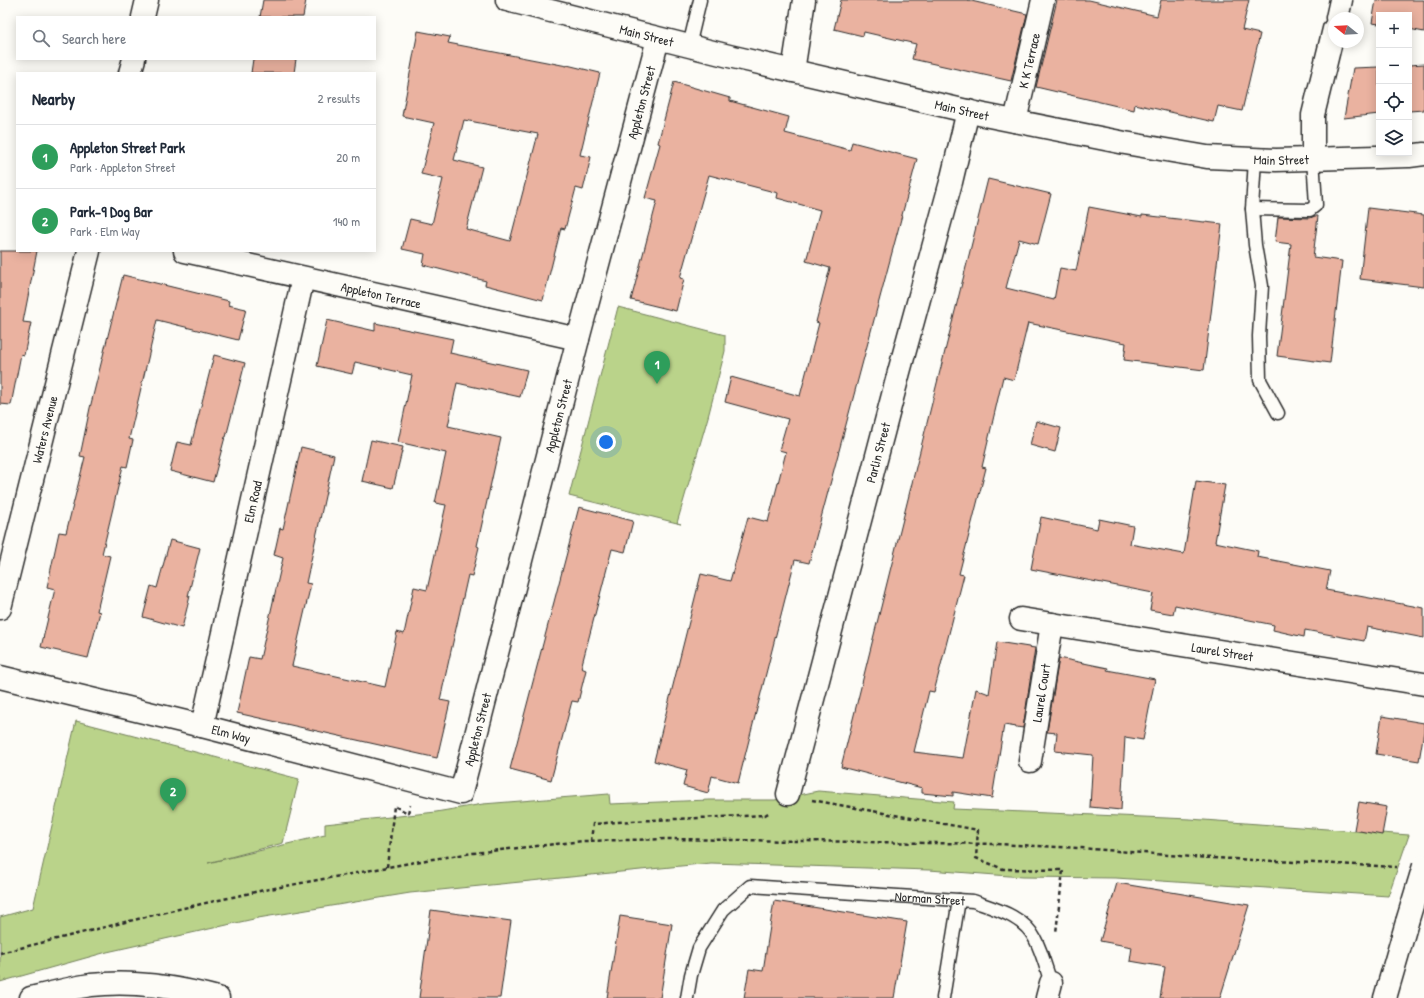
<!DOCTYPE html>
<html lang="en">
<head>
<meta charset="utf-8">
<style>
  body { margin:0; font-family:"Patrick Hand",sans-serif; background:#f2f2f3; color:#1f2937 }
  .controls { position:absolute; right:12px; top:12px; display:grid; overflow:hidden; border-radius:0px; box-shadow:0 2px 10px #0003 }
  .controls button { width:36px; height:36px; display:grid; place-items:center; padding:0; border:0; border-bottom:1px solid #e0e1e3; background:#fff; color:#1f2937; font:20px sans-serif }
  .compass { position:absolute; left:1328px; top:12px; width:36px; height:36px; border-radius:50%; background:#fff; box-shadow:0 2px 10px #0003; rotate:288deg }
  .you { position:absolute; left:606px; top:442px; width:14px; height:14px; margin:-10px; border:3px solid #fff; border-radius:50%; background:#1a73e8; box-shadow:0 0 0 6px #1a73e833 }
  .badge { display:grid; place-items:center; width:26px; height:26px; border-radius:50%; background:#c8321e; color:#fff; font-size:13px; font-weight:700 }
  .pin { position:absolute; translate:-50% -33px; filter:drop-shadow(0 1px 2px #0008) }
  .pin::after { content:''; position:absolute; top:21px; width:14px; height:12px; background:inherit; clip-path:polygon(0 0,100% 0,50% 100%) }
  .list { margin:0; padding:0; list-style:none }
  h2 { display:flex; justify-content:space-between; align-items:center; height:52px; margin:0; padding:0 16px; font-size:17px }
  h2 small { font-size:13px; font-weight:400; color:#747a83 }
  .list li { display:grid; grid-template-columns:26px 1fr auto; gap:12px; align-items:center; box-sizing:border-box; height:64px; padding:0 16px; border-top:1px solid #e0e1e3 }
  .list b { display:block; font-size:15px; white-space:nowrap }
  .list p { margin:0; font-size:13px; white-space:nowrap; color:#747a83 }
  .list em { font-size:13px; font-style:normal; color:#747a83 }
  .icon { flex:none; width:22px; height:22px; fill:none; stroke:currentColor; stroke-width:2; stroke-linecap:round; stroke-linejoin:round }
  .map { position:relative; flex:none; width:1424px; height:998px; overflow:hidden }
  .search { position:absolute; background:#fff; box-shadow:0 2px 10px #0003; left:16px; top:16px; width:360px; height:44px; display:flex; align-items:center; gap:10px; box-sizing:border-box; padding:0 14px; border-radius:0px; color:#747a83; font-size:15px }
  .panel { position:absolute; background:#fff; box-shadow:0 2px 10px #0003; left:16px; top:72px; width:360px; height:180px; border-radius:0px }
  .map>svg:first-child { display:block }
  .green { fill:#bad38a; stroke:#727f5a }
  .building { fill:#eab2a0; stroke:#2b2b2b; fill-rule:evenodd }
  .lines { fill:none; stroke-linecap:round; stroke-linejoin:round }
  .lane-casing { stroke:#2b2b2b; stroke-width:15 }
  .street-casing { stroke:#2b2b2b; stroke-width:25 }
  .secondary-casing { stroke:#2b2b2b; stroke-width:25 }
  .primary-casing { stroke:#2b2b2b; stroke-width:25 }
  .path { stroke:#2b2b2b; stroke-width:2.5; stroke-dasharray:4 3; stroke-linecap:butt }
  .lane { stroke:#fdfcf7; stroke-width:12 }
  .street { stroke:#fdfcf7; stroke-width:22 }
  .secondary { stroke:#fdfcf7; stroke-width:22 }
  .primary { stroke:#fdfcf7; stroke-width:22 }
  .secondary-bridge-casing { stroke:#2b2b2b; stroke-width:25; stroke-linecap:butt }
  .secondary-bridge { stroke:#fdfcf7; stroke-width:22 }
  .labels { text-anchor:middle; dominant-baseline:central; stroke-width:3.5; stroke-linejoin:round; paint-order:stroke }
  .street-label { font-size:13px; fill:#2b2b2b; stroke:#fdfcf7 }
</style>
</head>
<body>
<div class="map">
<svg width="1424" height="998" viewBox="0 0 1424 998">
  <rect width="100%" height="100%" fill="#fdfcf7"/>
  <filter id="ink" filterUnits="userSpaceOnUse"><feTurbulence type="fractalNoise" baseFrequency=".025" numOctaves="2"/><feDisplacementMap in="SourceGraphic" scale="8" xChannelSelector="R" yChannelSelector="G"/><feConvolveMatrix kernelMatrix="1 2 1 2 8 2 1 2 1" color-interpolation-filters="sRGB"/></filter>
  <g filter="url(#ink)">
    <path class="green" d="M618,307l107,28v16l-17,66 -31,106 4,1 -112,-28z
      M76,721l223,58 -16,64 -75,20 117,-28v-11l111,-12 47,-8 126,-10 1,10 99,-4h66l43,-9 136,11 -1,7 237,10 219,16 -21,61 -272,-18 -93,-1 -94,-7 -218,-7 -301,30 -152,25 -151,34 -107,30v-65l33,-9z"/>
    <path class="building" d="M263,0h43l-3,17h-43z
      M841,0h126l60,14 -16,67 -99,-22 4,-15 -52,-12 -1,4 -29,-7z
      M1057,0h32l68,16 4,-16h88l-7,30 18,4 -18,77 -24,-5 -4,16 -79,-18 -1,6 -98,-23z
      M1376,0h48v32l-15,-3v-14h-30v9l-7,-1z
      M418,31l32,6 -2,6 119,23v-1l33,8 -20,82 11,2 -8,33 -7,-2 -11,41 -4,-1 -18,72 -58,-15 1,-4 -63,-16 2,-11 -23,-5 8,-30 22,5 11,-45 -22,-5 13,-51 -32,-7zM464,120l74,14 -28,107 -44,-12 16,-62 -28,-7z
      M253,59h43l-2,14h-43z
      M1424,64v46l-15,1v-46z
      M1379,67v47l-35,4 9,-50z
      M674,82l56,16v3l59,16 -4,16 65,17 2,-8 65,17 -108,404 -14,-3 -57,223 -26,-7 -4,17 -25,-7 4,-16 -33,-9 47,-187 29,7 18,-64 20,5 18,-70 -7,-2 9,-31 -63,-17 6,-25 69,19 19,-73 -3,-1 14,-54 -24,-7 14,-51 -43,-12 1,-5 -69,-18 -29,103 4,1 -8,32 -45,-11 26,-99 -12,-3 15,-54 -2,-1z
      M988,179l63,15 -13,50 -19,-5 -13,49 48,12 6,-32 16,3 13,-64 53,10v-2l80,9 -18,146 -80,-10 2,-17 -98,-20 -14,57 -11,-3 -21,90 4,1 -27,106 5,1 -30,117 -5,-1 -15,61 49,6 13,-69 13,5 8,-52 38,6 -12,80 -19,-3 -12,73 -39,-6v4l-31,-3v-5l-81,-21z
      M1368,208l56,7v72l-64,-8z
      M1315,216h3l-5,41 29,4 -12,102 -53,-7 14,-112 -16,-2 3,-25 32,1z
      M0,251h37l-14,71 8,1 -7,32 -3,-1 -10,51 -11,-1z
      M123,275l106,26 -1,4 18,4 -8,31 -81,-20 -28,119 4,1 -6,27 -4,-1 -21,88 8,2 -13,55 3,1 -12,46 -47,-11 14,-58 -8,-2 12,-55 7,1 19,-76 -5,-1 10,-48z
      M327,320l48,11v-8l78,16 -3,14 77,17 -7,27 -63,-14 -9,43 53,12 -24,108 2,1 -7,29 -4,-1 -28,125 10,2 -13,56 -200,-45 12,-56 11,2 23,-101 -9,-3 6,-27 3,1 18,-82 33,8 -28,128 5,1 -19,82 93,21 12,-55 7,2 10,-47 13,3 19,-85 -11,-2 11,-50 -48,-11 14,-67 -57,-13 -3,12 -35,-8z
      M214,355l31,8 -19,74h-1l-12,45 -43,-11 7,-29 14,3z
      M1036,421l25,7 -6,24 -25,-7z
      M371,440l32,7 -10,41 -31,-7z
      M1196,481l29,4 -10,57 43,9 -1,6 73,14 -4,19 98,18v30l-57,-11 -3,14 -59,-11 -1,7 -31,-7 1,-5 -99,-20 -2,9 -23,-4 3,-17 -122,-24 10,-52 56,12 2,-10 34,7 -3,18 54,10z
      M579,507l54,14 -8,31 -13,-3 -31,119 5,2 -8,32 -6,-1 -21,79 -41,-11z
      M170,540l30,8 -12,48h2l-8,32 -39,-11 8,-31 6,2z
      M1059,658l49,10 -1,2 48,9 -12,61 -18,-3 -4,73 -31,-3 3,-52 -38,-4 2,-18 -10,-1z
      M1382,716l42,7v8l-5,30 -43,-7z
      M1359,802l28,5 -5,28 -28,-5z
      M1117,883l132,22 -29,93h-60l5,-31 -35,-6 2,-14 -32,-6z
      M774,901l133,21 -13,76h-150l5,-29 14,2z
      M431,910l80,11 -11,77h-81z
      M620,916l52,8 -12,74h-53z"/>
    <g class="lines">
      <defs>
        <g id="lane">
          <path d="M689,46l11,-46"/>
          <path d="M1255,159l-3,50 3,36 7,41 -3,50 1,44 18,33"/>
          <path d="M1252,209l58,1 6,-5 -3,-47"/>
          <path id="s1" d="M687,998l4,-23 8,-27 24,-38 27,-24 223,15c22,8 51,15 62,38 7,13 11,29 16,44"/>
          <path d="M943,998l16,-98"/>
        </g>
        <g id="street">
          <path d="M143,17l4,-17"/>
          <path d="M1337,18l4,-18"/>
          <path d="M793,71l11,-71"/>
          <path d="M130,73l4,-14"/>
          <path id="s2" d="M1015,121l28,-121"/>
          <path d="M1313,158v-43l21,-86"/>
          <path id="s3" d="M185,251l393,88"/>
          <path id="s4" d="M0,608l89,-357"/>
          <path id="s5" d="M1021,619l403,65"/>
          <path id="s6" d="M0,677l202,49 259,67 117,-454 80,-300"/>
          <path id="s7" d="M202,726l101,-448"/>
          <path id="s8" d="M1030,761l22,-137"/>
          <path id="s9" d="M788,794l111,-422 52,-190 17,-71"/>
          <path d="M31,998c20,-5 39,-10 60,-13 42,-5 86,2 127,13"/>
          <path d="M1047,998l4,-15"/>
        </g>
        <path id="secondary" d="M1385,998l22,-76"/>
        <g id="primary">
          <path id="s10" d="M507,0l222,56 255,59 141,28 82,14 69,3 133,-4 15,-2"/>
        </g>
      </defs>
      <use href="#lane" class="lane-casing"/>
      <use href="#street" class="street-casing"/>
      <use href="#secondary" class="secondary-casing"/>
      <use href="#primary" class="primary-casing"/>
      <path class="path" d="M812,800l166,30 -2,28 27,11 60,1 -7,63
        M591,841l2,-17 38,-3 134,-6 5,-3
        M387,867l7,-61 14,7 2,-8
        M0,953l170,-42 94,-21 162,-30 47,-7 110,-12 87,-2 326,5 84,4 113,9 204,10"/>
      <use href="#lane" class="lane"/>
      <use href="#street" class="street"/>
      <use href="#secondary" class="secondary"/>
      <use href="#primary" class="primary"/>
      <defs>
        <path id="secondary-bridge" d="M1407,922l17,-56"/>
      </defs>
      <use href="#secondary-bridge" class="secondary-bridge-casing"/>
      <use href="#secondary-bridge" class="secondary-bridge"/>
    </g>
  </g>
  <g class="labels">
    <g class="street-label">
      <text stroke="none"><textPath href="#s10" startOffset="144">Main Street</textPath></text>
      <text stroke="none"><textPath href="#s2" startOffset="62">K K Terrace</textPath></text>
      <text stroke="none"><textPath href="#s6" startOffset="1189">Appleton Street</textPath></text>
      <text stroke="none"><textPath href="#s10" startOffset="468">Main Street</textPath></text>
      <text stroke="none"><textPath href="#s10" startOffset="792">Main Street</textPath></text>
      <text stroke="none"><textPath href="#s3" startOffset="201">Appleton Terrace</textPath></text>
      <text stroke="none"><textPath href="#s6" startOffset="865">Appleton Street</textPath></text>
      <text stroke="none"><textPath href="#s4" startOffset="184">Waters Avenue</textPath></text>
      <text stroke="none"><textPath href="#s9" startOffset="353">Parlin Street</textPath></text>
      <text stroke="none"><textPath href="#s7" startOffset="230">Elm Road</textPath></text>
      <text stroke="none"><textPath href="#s5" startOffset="204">Laurel Street</textPath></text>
      <text stroke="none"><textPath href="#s8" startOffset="69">Laurel Court</textPath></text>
      <text stroke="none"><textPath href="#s6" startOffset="541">Appleton Street</textPath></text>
      <text stroke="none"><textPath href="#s6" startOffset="238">Elm Way</textPath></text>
      <text stroke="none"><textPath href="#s1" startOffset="313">Norman Street</textPath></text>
    </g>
  </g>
</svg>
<div class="controls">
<button>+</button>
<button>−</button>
<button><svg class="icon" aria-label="locate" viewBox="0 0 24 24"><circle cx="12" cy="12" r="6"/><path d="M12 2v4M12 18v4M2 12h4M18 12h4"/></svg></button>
<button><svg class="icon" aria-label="layers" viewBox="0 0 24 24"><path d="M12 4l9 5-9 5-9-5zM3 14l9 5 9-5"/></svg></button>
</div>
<svg class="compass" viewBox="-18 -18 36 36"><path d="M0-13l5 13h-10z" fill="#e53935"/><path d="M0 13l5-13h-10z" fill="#747a83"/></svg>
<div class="you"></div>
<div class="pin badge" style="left:657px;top:384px;background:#2e9e5b">1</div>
<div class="pin badge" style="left:173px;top:811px;background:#2e9e5b">2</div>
<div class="search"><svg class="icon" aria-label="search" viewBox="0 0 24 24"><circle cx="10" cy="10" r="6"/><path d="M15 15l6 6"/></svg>Search here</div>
<section class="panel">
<h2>Nearby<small>2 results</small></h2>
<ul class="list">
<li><span class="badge" style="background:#2e9e5b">1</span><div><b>Appleton Street Park</b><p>Park · Appleton Street</p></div><em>20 m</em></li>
<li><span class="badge" style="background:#2e9e5b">2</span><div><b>Park-9 Dog Bar</b><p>Park · Elm Way</p></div><em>140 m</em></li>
</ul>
</section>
</div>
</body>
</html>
